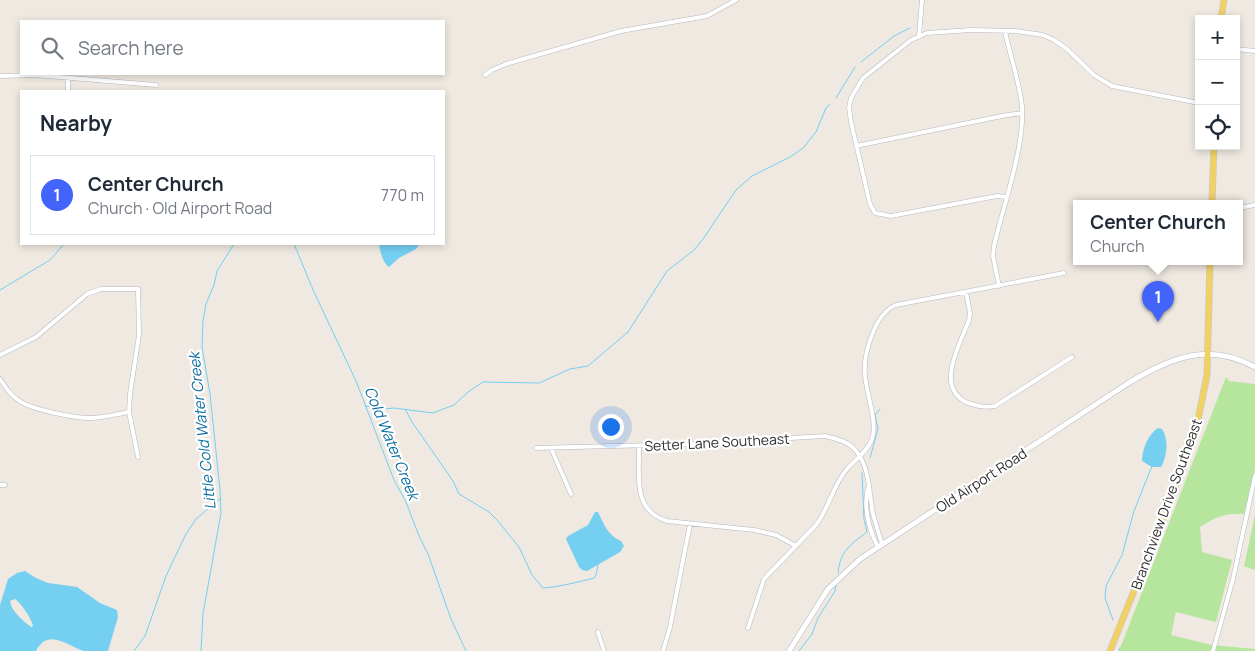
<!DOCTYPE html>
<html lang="en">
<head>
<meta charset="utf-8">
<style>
  body { margin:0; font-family:Manrope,sans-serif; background:#f2f2f3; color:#1f2937 }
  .controls { position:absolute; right:15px; top:15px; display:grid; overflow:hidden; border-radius:0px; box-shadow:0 2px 8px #0003 }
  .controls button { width:45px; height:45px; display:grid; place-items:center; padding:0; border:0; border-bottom:1px solid #e0e1e3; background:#fff; color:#1f2937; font:25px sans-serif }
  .you { position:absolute; left:610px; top:426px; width:18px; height:18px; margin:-12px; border:4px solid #fff; border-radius:50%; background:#1a73e8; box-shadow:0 0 0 8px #1a73e833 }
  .badge { display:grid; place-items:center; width:32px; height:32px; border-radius:50%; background:#4264fb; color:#fff; font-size:16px; font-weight:700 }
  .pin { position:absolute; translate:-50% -41px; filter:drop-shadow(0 1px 2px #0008) }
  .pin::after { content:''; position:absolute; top:26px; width:18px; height:15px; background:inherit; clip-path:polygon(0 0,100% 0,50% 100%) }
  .popup { position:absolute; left:1073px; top:200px; width:170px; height:65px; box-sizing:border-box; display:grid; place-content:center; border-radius:0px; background:#fff; filter:drop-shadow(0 1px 4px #0005); font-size:16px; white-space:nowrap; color:#747a83 }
  .popup b { font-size:19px; color:#1f2937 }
  .popup::after { content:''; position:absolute; left:50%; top:100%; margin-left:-10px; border:10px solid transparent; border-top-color:#fff }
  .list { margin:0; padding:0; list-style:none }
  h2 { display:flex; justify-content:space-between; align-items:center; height:65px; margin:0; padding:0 20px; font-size:21px }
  h2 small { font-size:16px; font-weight:400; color:#747a83 }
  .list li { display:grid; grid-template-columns:32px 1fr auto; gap:15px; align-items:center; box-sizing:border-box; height:80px; margin:0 10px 10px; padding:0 10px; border:1px solid #e0e1e3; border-radius:0px }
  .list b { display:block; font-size:19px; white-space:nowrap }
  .list p { margin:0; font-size:16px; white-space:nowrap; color:#747a83 }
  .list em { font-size:16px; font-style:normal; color:#747a83 }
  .icon { flex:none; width:28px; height:28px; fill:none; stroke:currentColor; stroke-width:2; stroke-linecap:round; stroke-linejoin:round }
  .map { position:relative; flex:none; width:1255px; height:651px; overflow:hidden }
  .search { position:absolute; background:#fff; box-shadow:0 2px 8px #0003; left:20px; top:20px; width:425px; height:55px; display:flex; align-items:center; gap:12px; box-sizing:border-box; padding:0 18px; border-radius:0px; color:#747a83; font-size:19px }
  .panel { position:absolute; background:#fff; box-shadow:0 2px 8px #0003; left:20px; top:90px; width:425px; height:155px; border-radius:0px }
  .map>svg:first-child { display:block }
  .green { fill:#b6e59e }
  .water { fill:#75cff0; fill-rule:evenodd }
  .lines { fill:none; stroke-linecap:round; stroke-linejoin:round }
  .stream { stroke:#75cff0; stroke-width:1 }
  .street-casing { stroke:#b4b7c1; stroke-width:5 }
  .secondary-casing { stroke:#b4b7c1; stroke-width:6 }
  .primary-casing { stroke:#c9c9c9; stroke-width:7 }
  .street { stroke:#fff; stroke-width:4 }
  .secondary { stroke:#fff; stroke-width:5 }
  .primary { stroke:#f2d163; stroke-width:5.5 }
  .labels { text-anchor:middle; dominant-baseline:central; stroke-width:4.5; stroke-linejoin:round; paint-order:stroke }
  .street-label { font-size:14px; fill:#2e2e2e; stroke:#fff }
  .water-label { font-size:15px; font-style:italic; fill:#0d6fa3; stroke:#fff }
</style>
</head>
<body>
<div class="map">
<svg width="1255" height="651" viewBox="0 0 1255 651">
  <rect width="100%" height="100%" fill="#efe9e1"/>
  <path class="green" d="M1226,377l3,4 26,3v85l-11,45c-19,-1 -28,3 -44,13l2,25 30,8 -16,62 -40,-10 -5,23 41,10 43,4v2h-136z
    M1255,515v55l-11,-4z"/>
  <path class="water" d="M379,244h40v1l-3,4 -17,9 -10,9c-6,-4 -9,-15 -10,-23z
    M1158,428l4,1c7,10 5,28 -1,38h-9l-10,-6c0,-11 6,-27 16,-33z
    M595,512h3c6,12 10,24 23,29l3,5 -4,6 -33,19 -5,-1 -3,-3 -13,-28 2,-3 20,-11z
    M25,571l11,7 12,5 29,4 23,16 17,7 1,7 -10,34c-7,0 -17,0 -24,0 -16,-5 -36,-24 -48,0h-36v-46l8,-26 9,-6zM15,599c6,4 17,20 18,27l-2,1c-8,-6 -20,-16 -21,-26z"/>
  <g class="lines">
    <path class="stream" d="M861,62l33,-26 16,-8
      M836,98l19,-31
      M294,244l20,48 42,89 38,99 12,22 13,34 9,18 23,65 15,32
      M0,290l50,-30 14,-16
      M365,406l18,3 11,-1 39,5 21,-8 14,-13 15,-10 56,1 31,-14 18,-3 40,-34 39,-61 27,-21 9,-11 33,-49 16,-14 38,-19 13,-9 13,-16 10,-24 4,-4
      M405,409l7,13 41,59 6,13 30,18 8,8 22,27 13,28 11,13c16,-1 35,-6 51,-10l2,-3 2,-10
      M870,458l8,-29 -3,-14 5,-6
      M838,573c2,-22 12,-28 29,-41l-3,-13 -2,-46
      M1113,620l-8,-22 1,-12 16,-31 12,-44 18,-45
      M134,651l11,-15 21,-60 20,-42 10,-15 24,-20
      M201,651l2,-37 18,-101 -1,-23 -10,-96 -8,-47 1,-26 3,-17 8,-19 3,-14 17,-27
      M799,651l13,-17 6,-16 17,-27 1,-5
      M1119,651l1,-3"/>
    <defs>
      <path id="street" d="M919,36l3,-36
        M1236,49l19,2
        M485,75l7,-5 14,-6 115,-33 86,-15 29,-16
        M0,76l35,-1 121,10
        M68,91v-13
        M856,146l146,-30 20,-3
        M1006,197l-9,-1 -106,20 -16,-3 -5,-9 -19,-82 -2,-14 2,-10 12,-20 48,-38 16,-7 44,-3 45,1 27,4 11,5 13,9 27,26 18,11 87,17
        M1239,208l16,-3
        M999,286l-6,-30 1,-10c9,-40 31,-99 28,-140 -3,-26 -12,-50 -17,-75
        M966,292l4,21 -1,7c-8,23 -36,68 -1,83 10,3 17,5 27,3l77,-49
        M0,355l36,-18 51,-43 14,-5h37l1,46 -9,59 -1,18 9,45
        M0,379c6,9 12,18 21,23 14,8 53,16 69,16 13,0 27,-4 39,-6
        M639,446c1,28 -8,64 28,75l87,9 22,5 20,11
        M536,448l156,-4 133,-8c12,3 23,5 31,15 14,16 13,44 17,63 3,11 6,20 9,30
        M551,448l20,46
        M0,485h5
        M868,488c-5,19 1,42 10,59
        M748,628l16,-49 52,-54c13,-17 17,-40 31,-56 8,-9 21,-18 25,-30 6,-17 -6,-46 -7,-64 -2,-21 10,-62 31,-70l168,-32
        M598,632l6,19
        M663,651l7,-24 20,-103
        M1213,651l20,-72 22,-103"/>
      <path id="secondary" d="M789,651l39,-62 32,-30 270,-177c42,-25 79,-40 125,-15"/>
      <path id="primary" d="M1221,19l3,-19
        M1212,203l2,-57
        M1110,651l59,-148 24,-65 5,-18 9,-45 3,-114"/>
    </defs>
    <use href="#street" class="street-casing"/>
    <use href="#secondary" class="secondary-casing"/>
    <use href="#primary" class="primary-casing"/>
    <use href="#street" class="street"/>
    <use href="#secondary" class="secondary"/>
    <use href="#primary" class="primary"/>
  </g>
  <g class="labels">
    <g class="street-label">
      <text transform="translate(717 442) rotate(-3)">Setter Lane Southeast</text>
      <text transform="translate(981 480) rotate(-33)">Old Airport Road</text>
      <text transform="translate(1166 504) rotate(-70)">Branchview Drive Southeast</text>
    </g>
    <g class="water-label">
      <text transform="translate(202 431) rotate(-96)">Little Cold Water Creek</text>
      <text transform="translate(392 443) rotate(68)">Cold Water Creek</text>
    </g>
  </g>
</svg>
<div class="controls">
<button>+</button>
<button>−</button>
<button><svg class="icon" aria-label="locate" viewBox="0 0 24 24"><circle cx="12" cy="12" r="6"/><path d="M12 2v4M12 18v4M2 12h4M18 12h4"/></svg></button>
</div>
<div class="you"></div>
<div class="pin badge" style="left:1158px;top:322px">1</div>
<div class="popup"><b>Center Church</b>Church</div>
<div class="search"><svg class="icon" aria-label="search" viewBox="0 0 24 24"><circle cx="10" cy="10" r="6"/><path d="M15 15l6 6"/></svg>Search here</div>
<section class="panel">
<h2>Nearby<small></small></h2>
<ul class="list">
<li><span class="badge">1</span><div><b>Center Church</b><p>Church · Old Airport Road</p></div><em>770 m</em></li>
</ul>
</section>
</div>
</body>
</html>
